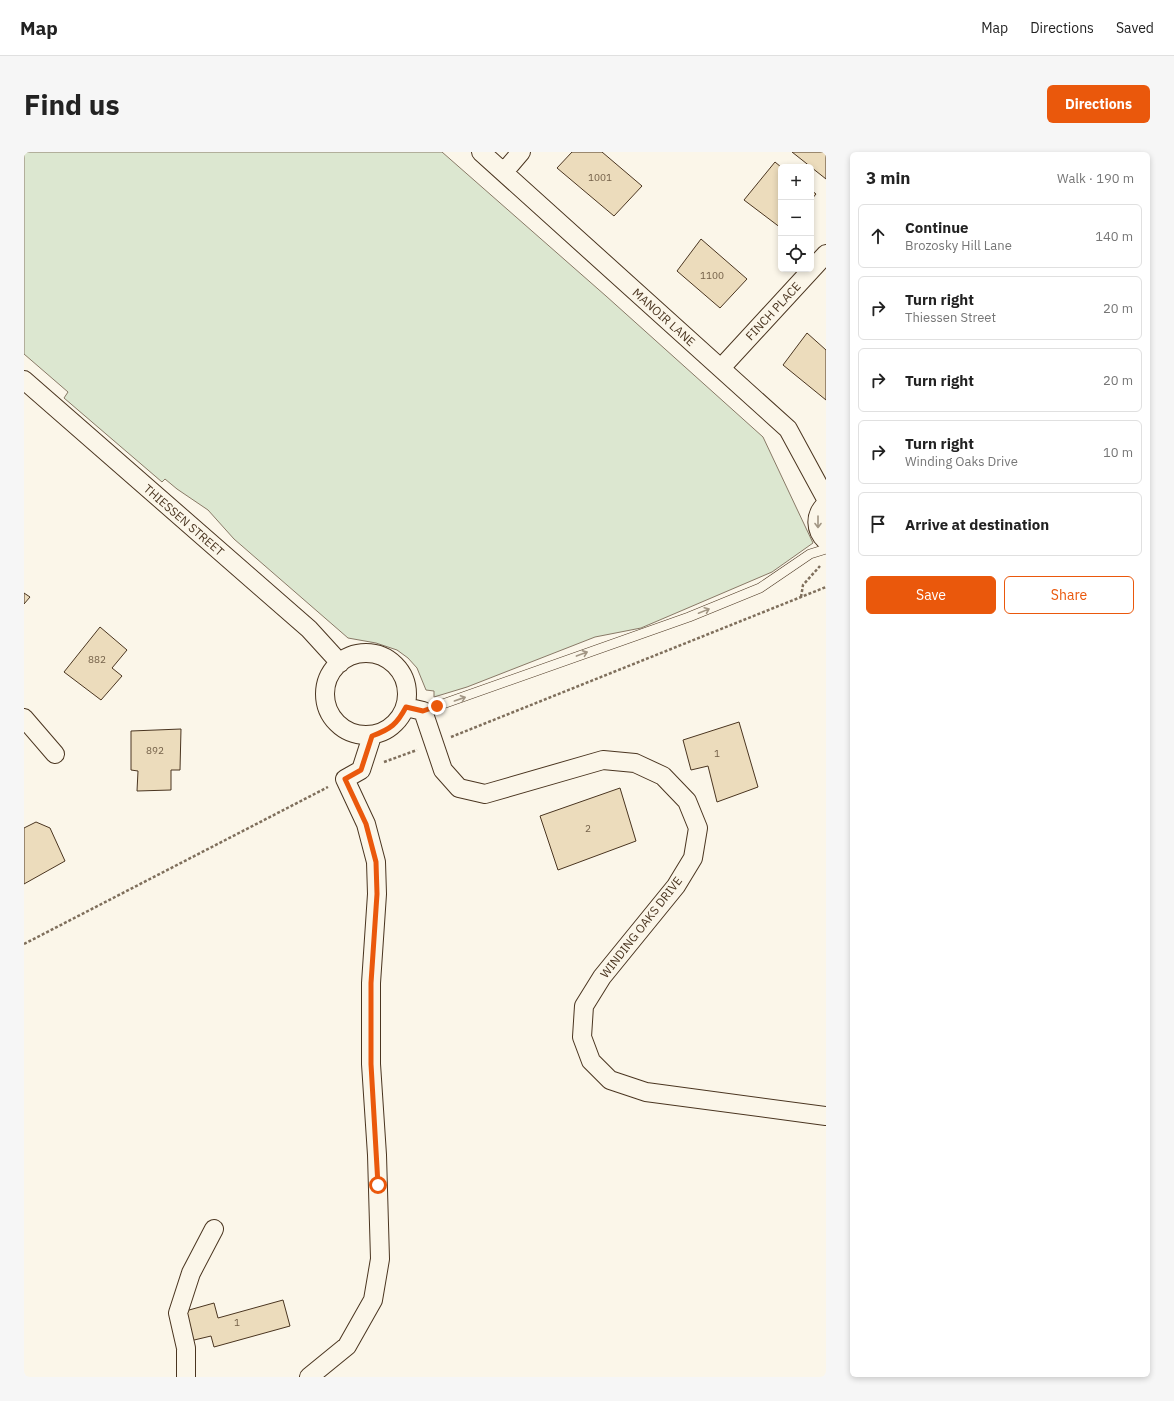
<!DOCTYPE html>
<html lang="en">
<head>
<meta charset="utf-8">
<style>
  body { margin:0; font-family:"IBM Plex Sans",sans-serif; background:#f6f6f6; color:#222 }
  .controls { position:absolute; right:12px; top:12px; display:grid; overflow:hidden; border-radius:6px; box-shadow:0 2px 6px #0003 }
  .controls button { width:36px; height:36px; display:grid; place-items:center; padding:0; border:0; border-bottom:1px solid #e0e0e0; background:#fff; color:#222; font:20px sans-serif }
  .stop { position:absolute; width:12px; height:12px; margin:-9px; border:3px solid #ea580c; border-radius:50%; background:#fff }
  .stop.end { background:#ea580c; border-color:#fff; box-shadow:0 1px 4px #0008 }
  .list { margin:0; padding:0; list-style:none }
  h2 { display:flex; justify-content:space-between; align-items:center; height:52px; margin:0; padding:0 16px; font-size:17px }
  h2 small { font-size:13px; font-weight:400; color:#767676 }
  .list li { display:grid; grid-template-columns:26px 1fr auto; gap:12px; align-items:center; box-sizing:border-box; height:64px; margin:0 8px 8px; padding:0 8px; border:1px solid #e0e0e0; border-radius:6px }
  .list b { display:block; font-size:15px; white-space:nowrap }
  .list p { margin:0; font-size:13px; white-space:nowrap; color:#767676 }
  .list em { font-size:13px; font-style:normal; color:#767676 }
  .actions { display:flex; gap:8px; padding:12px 16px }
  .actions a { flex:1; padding:9px 0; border:1px solid #ea580c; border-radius:6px; text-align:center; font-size:14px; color:#ea580c }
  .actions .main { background:#ea580c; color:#fff }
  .icon { flex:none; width:22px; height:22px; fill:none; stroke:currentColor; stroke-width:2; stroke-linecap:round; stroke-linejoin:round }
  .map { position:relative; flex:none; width:802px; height:1225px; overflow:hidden; border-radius:6px }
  header { display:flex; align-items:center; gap:24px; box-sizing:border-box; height:56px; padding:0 20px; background:#fff; border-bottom:1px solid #e0e0e0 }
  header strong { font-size:19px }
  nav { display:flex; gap:22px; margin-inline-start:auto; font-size:14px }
  .intro { display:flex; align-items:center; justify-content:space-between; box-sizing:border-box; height:96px; padding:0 24px }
  h1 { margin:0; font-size:28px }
  .button { padding:10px 18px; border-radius:6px; background:#ea580c; color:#fff; font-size:14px; font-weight:700 }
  main { display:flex; gap:24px; padding:0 24px }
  aside { flex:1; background:#fff; border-radius:6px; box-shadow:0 2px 6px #0003 }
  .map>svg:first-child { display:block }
  .green { fill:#dce7d0; stroke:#887966 }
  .building { fill:#ecdcbc; stroke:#4a3520 }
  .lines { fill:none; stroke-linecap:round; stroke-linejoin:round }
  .lane-casing { stroke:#4a3520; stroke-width:10 }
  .street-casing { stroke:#4a3520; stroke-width:20 }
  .path { stroke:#7f6f5c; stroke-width:2.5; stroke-dasharray:3 2; stroke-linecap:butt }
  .lane { stroke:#fbf6e9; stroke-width:9 }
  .street { stroke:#fbf6e9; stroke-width:18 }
  .oneway { stroke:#a29684 }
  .route { stroke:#ea580c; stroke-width:5 }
  .labels { text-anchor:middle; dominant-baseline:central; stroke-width:3; stroke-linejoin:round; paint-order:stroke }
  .number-label { font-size:10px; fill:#725f47 }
  .street-label { font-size:12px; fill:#4a3520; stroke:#fbf6e9 }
</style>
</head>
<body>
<header>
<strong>Map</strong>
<nav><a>Map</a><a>Directions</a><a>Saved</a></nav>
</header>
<div class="intro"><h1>Find us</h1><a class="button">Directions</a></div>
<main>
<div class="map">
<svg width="802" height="1225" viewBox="0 0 802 1225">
  <rect width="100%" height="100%" fill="#fbf6e9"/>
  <path class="green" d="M0,0h418l164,144 157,141 50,106 -41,29 -131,56 -46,9 -128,50 -33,10v-6l-8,-1 -9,-22 -9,-10 -11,-8 -21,-7 -28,-5 -114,-99 -26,-29 -31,-21 -12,-10 -3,3 -98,-84 4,-6 -44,-38z"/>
  <path class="building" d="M548,0h30l40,34 -28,30 -57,-48z
    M768,0h34v27z
    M751,10l6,5v61l-37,-28z
    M787,38l5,4 -5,6z
    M677,87l46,40 -27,29 -43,-37z
    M783,181l19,17v50l-43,-35z
    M0,441l6,4 -6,7z
    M76,475l27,23 -15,18 10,8 -21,24 -37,-28z
    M715,570l19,65 -41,15 -9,-36 -17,4 -8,-30z
    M157,577l-1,41h-9v20l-34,1 1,-20 -7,-1v-39z
    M596,636l16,53 -78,29 -18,-54z
    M12,670l14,6 15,33 -41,23v-56z
    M259,1148l7,26 -76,21 -3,-11 -21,5 -8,-29 32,-9 4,15z"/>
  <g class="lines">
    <defs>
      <path id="lane" d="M399,559l266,-94 71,-29 50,-34 16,-5"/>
      <path id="street" d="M457,0l307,277 38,70
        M480,20l17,-20
        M697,216l105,-114
        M0,228l285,249 31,34
        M802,352c-12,11 -11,26 0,37
        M301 542a41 41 0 1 1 82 0a41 41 0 1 1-82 0Z
        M382,555l17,4 20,59 16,18 26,6 118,-34 32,3 28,13 24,25 11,27 -5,30 -17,28 -74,91 -18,29 -2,31 9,24 19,19 36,12 180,24
        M0,566l31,36
        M162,1225v-29l-8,-35 13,-40 23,-44
        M285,1225l38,-31 26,-46 7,-41 -3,-104 -6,-91v-81l6,-89 -1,-32 -10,-38 -21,-45 16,-9 11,-34"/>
    </defs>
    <use href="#lane" class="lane-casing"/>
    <use href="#street" class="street-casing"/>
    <path class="path" d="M777,445l2,-12 17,-19
      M427,585l375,-150
      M360,610l33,-12
      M0,792l304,-157"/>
    <use href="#lane" class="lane"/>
    <use href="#street" class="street"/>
  </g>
  <defs><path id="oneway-shaft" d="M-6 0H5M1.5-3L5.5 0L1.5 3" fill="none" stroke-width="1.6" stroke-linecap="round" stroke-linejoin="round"/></defs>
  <g class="oneway">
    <use href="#oneway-shaft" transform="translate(794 370) rotate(90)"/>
    <use href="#oneway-shaft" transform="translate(680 459) rotate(-22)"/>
    <use href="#oneway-shaft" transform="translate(558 502) rotate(-20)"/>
    <use href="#oneway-shaft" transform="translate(436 547) rotate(-19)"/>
  </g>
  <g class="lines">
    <path class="route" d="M354,1033l-7,-121v-81l6,-89 -1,-32 -10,-38 -21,-45 16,-9 11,-34c19,-7 25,-12 34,-29l17,4 14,-5"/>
  </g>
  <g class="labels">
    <g class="number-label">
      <text x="576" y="25">1001</text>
      <text x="688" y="123">1100</text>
      <text x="73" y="507">882</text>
      <text x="131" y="598">892</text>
      <text x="693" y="601">1</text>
      <text x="564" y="676">2</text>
      <text x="213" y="1170">1</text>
    </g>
    <g class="street-label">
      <text transform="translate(749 159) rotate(-47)">FINCH PLACE</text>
      <text transform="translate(640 165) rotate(42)">MANOIR LANE</text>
      <text transform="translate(160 368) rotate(41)">THIESSEN STREET</text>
      <text transform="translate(617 775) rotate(-52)">WINDING OAKS DRIVE</text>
    </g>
  </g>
</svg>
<div class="controls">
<button>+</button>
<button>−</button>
<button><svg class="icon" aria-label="locate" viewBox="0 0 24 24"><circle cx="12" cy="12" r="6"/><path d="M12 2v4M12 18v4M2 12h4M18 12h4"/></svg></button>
</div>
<div class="stop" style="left:354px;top:1033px"></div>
<div class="stop end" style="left:413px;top:554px"></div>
</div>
<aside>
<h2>3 min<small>Walk · 190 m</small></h2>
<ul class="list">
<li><svg class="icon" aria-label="ahead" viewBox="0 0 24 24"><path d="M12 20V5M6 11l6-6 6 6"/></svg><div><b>Continue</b><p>Brozosky Hill Lane</p></div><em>140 m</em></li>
<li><svg class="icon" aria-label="right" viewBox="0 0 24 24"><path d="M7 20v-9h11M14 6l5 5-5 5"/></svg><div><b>Turn right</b><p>Thiessen Street</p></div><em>20 m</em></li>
<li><svg class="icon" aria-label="right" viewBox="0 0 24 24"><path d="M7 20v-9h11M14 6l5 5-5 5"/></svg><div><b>Turn right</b></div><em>20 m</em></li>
<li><svg class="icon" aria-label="right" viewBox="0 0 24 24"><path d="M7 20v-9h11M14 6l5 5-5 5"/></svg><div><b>Turn right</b><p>Winding Oaks Drive</p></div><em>10 m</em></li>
<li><svg class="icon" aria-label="arrive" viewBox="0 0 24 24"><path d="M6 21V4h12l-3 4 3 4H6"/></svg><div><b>Arrive at destination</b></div></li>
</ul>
<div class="actions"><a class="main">Save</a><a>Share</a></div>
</aside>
</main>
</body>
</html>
